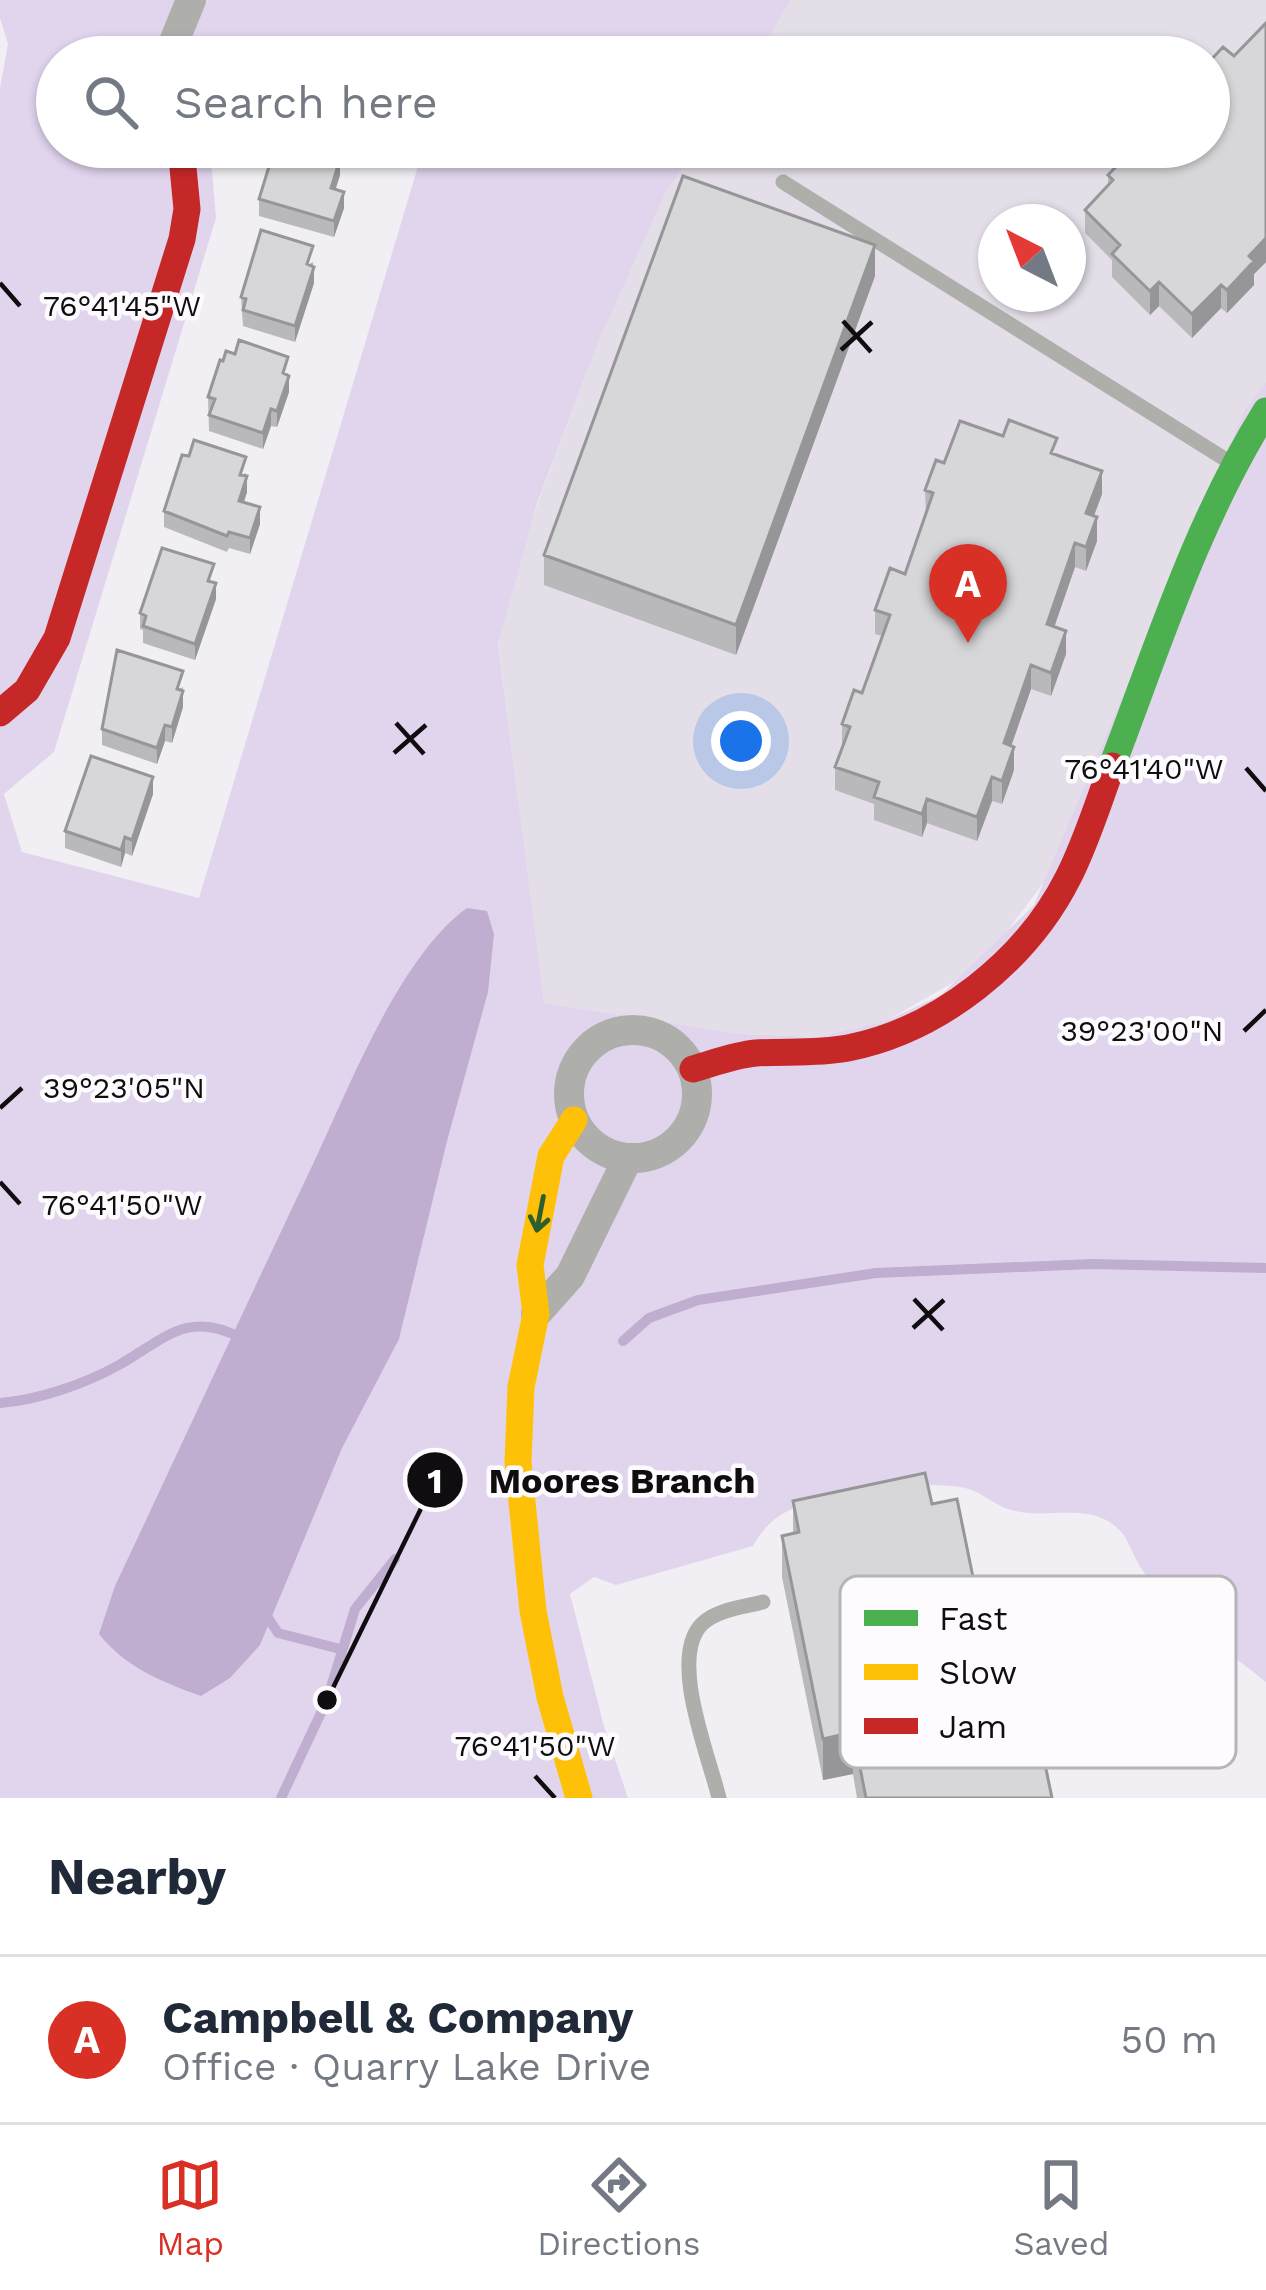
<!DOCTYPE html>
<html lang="en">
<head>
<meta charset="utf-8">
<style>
  body { margin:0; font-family:"Work Sans",sans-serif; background:#f6f6f7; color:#1f2937 }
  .compass { position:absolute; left:978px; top:204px; width:108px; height:108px; border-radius:50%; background:#fff; box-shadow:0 3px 9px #0004; rotate:318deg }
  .you { position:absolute; left:741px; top:741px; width:42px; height:42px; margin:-30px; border:9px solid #fff; border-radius:50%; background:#1a73e8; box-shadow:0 0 0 18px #1a73e833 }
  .badge { display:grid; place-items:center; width:78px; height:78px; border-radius:50%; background:#d93025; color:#fff; font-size:39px; font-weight:700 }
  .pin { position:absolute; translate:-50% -99px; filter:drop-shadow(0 3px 6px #0008) }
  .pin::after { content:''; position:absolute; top:63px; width:42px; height:36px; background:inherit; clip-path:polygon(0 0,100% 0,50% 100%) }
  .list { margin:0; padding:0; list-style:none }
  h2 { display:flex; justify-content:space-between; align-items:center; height:156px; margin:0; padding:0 48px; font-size:51px }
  h2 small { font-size:39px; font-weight:400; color:#747a83 }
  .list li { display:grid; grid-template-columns:78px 1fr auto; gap:36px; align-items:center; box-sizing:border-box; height:168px; padding:0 48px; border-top:3px solid #e0e1e3 }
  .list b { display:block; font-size:45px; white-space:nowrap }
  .list p { margin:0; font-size:39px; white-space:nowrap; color:#747a83 }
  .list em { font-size:39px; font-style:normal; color:#747a83 }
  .icon { flex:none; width:66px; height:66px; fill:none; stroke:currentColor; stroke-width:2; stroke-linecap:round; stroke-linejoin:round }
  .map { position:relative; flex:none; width:1266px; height:1798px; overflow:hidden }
  .search { position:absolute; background:#fff; box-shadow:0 3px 9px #0004; left:36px; right:36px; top:36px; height:132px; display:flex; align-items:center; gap:30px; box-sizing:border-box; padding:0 42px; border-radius:66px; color:#747a83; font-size:45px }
  .sheet { height:324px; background:#fff }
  nav { display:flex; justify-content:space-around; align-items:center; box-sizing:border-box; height:168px; border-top:3px solid #e0e1e3; background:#fff; font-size:33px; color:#747a83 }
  nav a { display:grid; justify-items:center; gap:6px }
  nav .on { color:#d93025 }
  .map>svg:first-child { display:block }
  .built { fill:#e3dee8; fill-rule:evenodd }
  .green { fill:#e1d5ee }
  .water { fill:#bfaecf }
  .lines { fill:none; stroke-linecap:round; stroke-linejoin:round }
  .stream { stroke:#bfaecf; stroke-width:10 }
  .lane { stroke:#aeaeaa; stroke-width:15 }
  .street { stroke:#aeaeaa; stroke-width:30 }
  .fast { stroke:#4caf50; stroke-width:27 }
  .slow { stroke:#ffc107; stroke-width:27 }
  .jam { stroke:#c62828; stroke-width:27 }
  .wall { fill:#b9b8bb }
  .shaded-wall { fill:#969698 }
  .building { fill:#d7d6d9; stroke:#969698; stroke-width:3 }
  .oneway { stroke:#2e5e30 }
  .ticks { fill:none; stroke:#0f0d10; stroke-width:4.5 }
  .key { fill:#fdfbfe; stroke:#b6b4b7; stroke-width:3 }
  .key-label { font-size:33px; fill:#0f0d10 }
  .ticks-label { font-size:30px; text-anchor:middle; fill:#0f0d10; stroke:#fdfbfe; stroke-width:9; stroke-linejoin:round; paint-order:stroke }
  .leader { fill:none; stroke:#0f0d10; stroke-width:4.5 }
  .callout-dot { fill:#0f0d10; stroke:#fdfbfe; stroke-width:4.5 }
  .mark-label { font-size:36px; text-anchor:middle; font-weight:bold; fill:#fff }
  .callout-label { font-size:36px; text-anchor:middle; font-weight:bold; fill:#0f0d10; stroke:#fdfbfe; stroke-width:9; stroke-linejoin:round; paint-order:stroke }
</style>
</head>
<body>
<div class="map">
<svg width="1266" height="1798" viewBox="0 0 1266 1798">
  <rect width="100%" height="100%" fill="#f1eff3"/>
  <path class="built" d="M779,0h487v382l-21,27 -191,460 -74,98 -94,54 -69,16 -75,-3 -199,-31 -48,-386 174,-464 4,-6h536v-90h-471zM996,222h72v72h-72z"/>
  <path class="green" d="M0,0h790l-32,57h-701v90h153l6,71 -162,534 -50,42 18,58 177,46 220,-735 -45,-16h324l-32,44 -67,149 -63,166 -38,138 46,359 198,31 75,3 69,-16 55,-26 93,-90 211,-496 21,-27v1300c-42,-34 -92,-66 -123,-111 -14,-20 -13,-38 -37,-51 -27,-14 -62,-2 -91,-9 -18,-3 -32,-19 -50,-23 -43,-9 -142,3 -181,25 -14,8 -23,19 -31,33l-137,39 -22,-8 -24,17 35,136 23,68h-628v-1710l8,-44 -8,-26z"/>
  <path class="water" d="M467,908l20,3 7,23 -6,58 -41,149 -48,198 -57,109 -82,197 -30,33 -29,18c-39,-14 -76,-29 -102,-62l16,-48c66,-140 131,-281 198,-422 36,-76 86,-207 154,-256z"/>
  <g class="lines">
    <path class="stream" d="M623,1341l26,-23 49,-18 178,-27 217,-9 173,4
      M0,1403c38,-3 85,-19 119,-38 44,-25 69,-56 122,-27
      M264,1612l14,21 62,16
      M281,1798l46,-98 28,-91 40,-50"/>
    <path class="lane" d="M783,182l445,279
      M719,1798c-10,-42 -50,-138 -18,-173 14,-15 42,-18 62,-23"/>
    <path class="street" d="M172,57l1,-13 18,-44
      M569 1094a64 64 0 1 1 128 0a64 64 0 1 1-128 0Z
      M536,1314l34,-38 58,-118"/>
    <path class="fast" d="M1112,766c46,-120 85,-245 154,-355"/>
    <path class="slow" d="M574,1120l-23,36 -21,109 6,49 -15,73 -3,75 15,149 17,86 29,101"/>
    <path class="jam" d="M0,713l27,-23 30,-52 125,-399 5,-30 -6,-62
      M693,1069c21,-6 41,-14 63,-16 31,-2 60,1 92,-5 91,-18 178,-87 220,-170 18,-35 30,-75 44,-112"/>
  </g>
  <path class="wall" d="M1266,23v239l-12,12v11l-27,28 -6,-5 -29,30 -33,-32 -9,9 -38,-38v-17l-27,-27v-23l23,-24v-11l33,-23z
    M338,147l2,28 -5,14 9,19 -10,29 -75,-21v-17z
    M313,262l1,21 -19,59 -52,-16 -2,-29z
    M875,276l-139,379 -192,-70v-30z
    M288,373l1,19 -12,35 -6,-1 -8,23 -54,-18 -1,-34z
    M1057,455l45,39 -8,22 3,25 -11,30 -11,-4 -21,60 12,27 -15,42 -20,-7 -20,57 3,24 -12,34 -10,-3 -15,40 -50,-18 -5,14 -48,-17v-16l-39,-14v-23l7,-20v-23l20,-31 20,-57 -7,-2v-24l30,-36 21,-60 -1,-24 19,-27z
    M246,473l1,19 -3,10 16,22 -10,30 -21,-6 -2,4 -63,-25v-16z
    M213,583l3,16 -21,61 -52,-17v-13l-3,-1v-16z
    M183,687v20l-11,36 -7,-2 -8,23 -55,-19v-16z
    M153,794l-21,62 -7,-3 -4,14 -56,-19v-17z
    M793,1501l139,3 59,161 61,133h-195l-4,-24 -30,6 -41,-203v-41l11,-3z"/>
  <path class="shaded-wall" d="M340,159v16l-9,29v-16z
    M344,192v16l-10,29v-16z
    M1266,238v24l-12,12v11l-27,28v-23l22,-34z
    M875,245v31l-139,379v-30z
    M314,267v16l-19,59v-16z
    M1159,282v24l-9,9v-24z
    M1221,285v23l-29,30v-24z
    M289,376v16l-12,35v-16z
    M271,409v17l-8,23v-16z
    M1102,471v23l-16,43v-24z
    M247,476v16l-8,25v-16z
    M260,507v17l-10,30v-16z
    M1097,517v24l-11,30v-24z
    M1075,543v24l-28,81v-24z
    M216,583v16l-21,61v-16z
    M1066,631v23l-15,42v-23z
    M1031,665v24l-27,78v-24z
    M183,691v16l-11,36v-16z
    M165,725v16l-8,23v-16z
    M1014,747v23l-12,34v-23z
    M153,777v17l-21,62v-16z
    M992,777v24l-15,40v-24z
    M927,799v24l-5,14v-23z
    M125,837v16l-4,14v-17z
    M853,1732v42l-30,6v-41z"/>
  <path class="building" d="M1266,23v215l-17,18 5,5 -27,29 -6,-5 -29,29 -33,-32 -9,9 -38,-37 8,-9 -35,-35 28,-30 -5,-5 27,-28 6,5 5,-5h63v-85l14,-15 11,9z
    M275,147h61l-3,10 7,2 -9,29 13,4 -10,29 -75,-22z
    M683,176l192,69 -139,380 -192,-70z
    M261,230l52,16 -6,18 7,3 -19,59 -52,-16 3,-11 -5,-2z
    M239,340l49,17 -5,16 6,3 -12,35 -6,-2 -8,24 -54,-18 6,-16 -7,-2 12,-37 3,1 3,-10 9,3z
    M1009,420l48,18 -6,15 51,18 -16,42 11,4 -11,30 -11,-4 -28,81 19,7 -15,42 -20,-8 -27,78 10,4 -12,34 -10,-4 -15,40 -50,-18 -5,15 -48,-17 5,-15 -44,-15 15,-40 -8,-3 12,-34 8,3 28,-78 -15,-5 15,-42 15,6 28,-81 -8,-3 11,-30 8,3 16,-42 43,15z
    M194,440l52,17 -6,18 7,1 -8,25 21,6 -10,31 -21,-6 -2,4 -63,-25 18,-56 7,1z
    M162,548l52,16 -6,17 8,2 -21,61 -52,-18 3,-10 -6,-3z
    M117,650l66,21 -6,18 6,2 -11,36 -7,-2 -8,23 -55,-19z
    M91,756l62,21 -21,63 -7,-3 -4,13 -56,-19z
    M925,1473l7,31 25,-5 34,166 32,-7 29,140h-186l-13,-66 -30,7 -41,-203 17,-4 -6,-31z"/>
  <defs><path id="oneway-shaft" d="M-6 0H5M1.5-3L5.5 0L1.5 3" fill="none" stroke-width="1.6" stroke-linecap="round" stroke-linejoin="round" transform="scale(3)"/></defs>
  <use class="oneway" href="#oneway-shaft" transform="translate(540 1214) rotate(101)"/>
  <path class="ticks" d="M0,283l20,23M843,321l28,31M841,350l31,-28M396,723l28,31M394,753l32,-28M1246,768l20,23M1244,1031l22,-21M0,1108l22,-20M0,1182l20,22M914,1299l29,31M913,1328l31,-28M535,1776l20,22"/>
  <rect x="840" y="1576" width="396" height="192" rx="18" class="key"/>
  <rect x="864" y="1610" width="54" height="16" fill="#4caf50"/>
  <rect x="864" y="1664" width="54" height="16" fill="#ffc107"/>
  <rect x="864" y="1718" width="54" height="16" fill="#c62828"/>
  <g class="key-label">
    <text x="939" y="1630">Fast</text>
    <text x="939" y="1684">Slow</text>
    <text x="939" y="1738">Jam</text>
  </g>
  <g class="ticks-label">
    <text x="122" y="316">76°41'45"W</text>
    <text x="1144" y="779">76°41'40"W</text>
    <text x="1142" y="1041">39°23'00"N</text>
    <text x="124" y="1098">39°23'05"N</text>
    <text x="122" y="1215">76°41'50"W</text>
    <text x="535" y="1756">76°41'50"W</text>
  </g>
  <path class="leader" d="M327 1700L435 1480"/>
  <g class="callout-dot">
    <circle cx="327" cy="1700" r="12"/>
    <circle cx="435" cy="1480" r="30"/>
  </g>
  <g class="mark-label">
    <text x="435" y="1493">1</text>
  </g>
  <g class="callout-label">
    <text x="622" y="1493">Moores Branch</text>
  </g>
</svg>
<svg class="compass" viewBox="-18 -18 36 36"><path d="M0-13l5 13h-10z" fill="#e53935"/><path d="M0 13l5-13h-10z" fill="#747a83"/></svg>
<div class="you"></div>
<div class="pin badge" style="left:968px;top:643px">A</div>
<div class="search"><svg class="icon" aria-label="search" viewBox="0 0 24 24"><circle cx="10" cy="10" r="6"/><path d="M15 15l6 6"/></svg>Search here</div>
</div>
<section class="sheet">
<h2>Nearby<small></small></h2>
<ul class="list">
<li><span class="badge">A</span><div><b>Campbell &amp; Company</b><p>Office · Quarry Lake Drive</p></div><em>50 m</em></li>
</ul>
</section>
<nav>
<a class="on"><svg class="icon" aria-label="map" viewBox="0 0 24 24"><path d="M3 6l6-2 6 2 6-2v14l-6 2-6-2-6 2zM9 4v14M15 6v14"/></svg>Map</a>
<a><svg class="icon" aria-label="directions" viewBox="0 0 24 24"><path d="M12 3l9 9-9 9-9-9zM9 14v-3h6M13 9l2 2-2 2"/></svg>Directions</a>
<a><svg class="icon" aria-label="saved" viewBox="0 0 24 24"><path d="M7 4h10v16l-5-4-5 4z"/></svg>Saved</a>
</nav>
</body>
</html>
